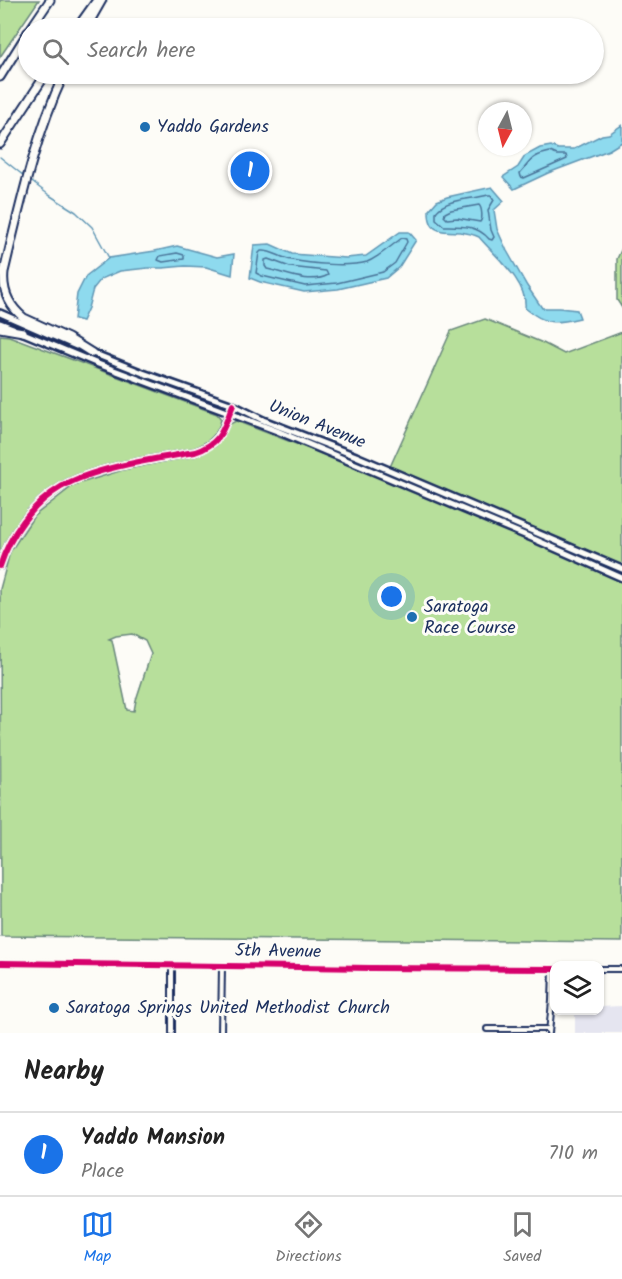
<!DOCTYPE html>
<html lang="en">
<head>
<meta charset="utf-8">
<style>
  body { margin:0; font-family:Kalam,sans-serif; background:#f6f6f6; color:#222 }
  .controls { position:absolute; right:18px; bottom:18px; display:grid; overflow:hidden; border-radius:12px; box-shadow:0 2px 4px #0004 }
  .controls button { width:54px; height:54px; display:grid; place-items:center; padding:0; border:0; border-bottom:2px solid #e0e0e0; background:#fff; color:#222; font:30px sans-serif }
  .compass { position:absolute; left:478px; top:102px; width:54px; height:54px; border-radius:50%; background:#fff; box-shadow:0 2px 4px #0004; rotate:187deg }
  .you { position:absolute; left:392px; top:597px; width:21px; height:21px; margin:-15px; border:4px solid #fff; border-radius:50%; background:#1a73e8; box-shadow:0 0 0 9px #1a73e833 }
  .badge { display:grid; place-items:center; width:39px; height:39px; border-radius:50%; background:#1a73e8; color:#fff; font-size:20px; font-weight:700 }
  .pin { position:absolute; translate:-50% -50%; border:3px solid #fff; box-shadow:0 2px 6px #0006 }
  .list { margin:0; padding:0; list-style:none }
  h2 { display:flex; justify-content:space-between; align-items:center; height:78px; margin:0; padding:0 24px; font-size:26px }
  h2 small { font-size:20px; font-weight:400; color:#767676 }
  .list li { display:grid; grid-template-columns:39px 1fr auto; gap:18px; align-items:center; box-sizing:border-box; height:84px; padding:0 24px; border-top:2px solid #e0e0e0 }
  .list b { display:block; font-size:22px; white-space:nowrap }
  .list p { margin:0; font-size:20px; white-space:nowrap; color:#767676 }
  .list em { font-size:20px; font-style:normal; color:#767676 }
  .icon { flex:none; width:33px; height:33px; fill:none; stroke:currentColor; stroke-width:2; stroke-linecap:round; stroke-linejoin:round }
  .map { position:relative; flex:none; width:622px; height:1033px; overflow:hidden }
  .search { position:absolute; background:#fff; box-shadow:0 2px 4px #0004; left:18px; right:18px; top:18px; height:66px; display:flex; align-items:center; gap:15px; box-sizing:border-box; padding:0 21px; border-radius:33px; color:#767676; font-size:22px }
  .sheet { height:162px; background:#fff }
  nav { display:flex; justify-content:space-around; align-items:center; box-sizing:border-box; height:84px; border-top:2px solid #e0e0e0; background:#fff; font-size:16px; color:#767676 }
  nav a { display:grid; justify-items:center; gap:3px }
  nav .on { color:#1a73e8 }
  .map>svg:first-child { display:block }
  .built { fill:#e5e5f0 }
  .green { fill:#b7df9b; stroke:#69877c; stroke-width:1.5; fill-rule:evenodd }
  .water { fill:#8edaee; stroke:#6096b4; stroke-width:1.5 }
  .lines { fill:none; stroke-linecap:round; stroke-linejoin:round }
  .shore { stroke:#497398; stroke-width:1.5 }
  .stream { stroke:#6096b4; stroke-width:1.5 }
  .street-casing { stroke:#1b2f5e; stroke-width:8 }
  .secondary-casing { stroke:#1b2f5e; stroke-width:10 }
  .highway-casing { stroke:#1b2f5e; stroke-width:11 }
  .street { stroke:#fdfcf7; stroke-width:4 }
  .secondary { stroke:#fdfcf7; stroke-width:5 }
  .highway { stroke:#fdfcf7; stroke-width:7 }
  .cycleway-casing { stroke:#fdfcf7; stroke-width:10 }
  .cycleway { stroke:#d6006c; stroke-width:6 }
  .poi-dot { fill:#1f6fb2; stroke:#fdfcf7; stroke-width:2 }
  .labels { text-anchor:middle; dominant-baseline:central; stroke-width:6; stroke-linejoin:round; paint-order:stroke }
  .poi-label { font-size:18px; fill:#1b2f5e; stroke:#fdfcf7; text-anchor:start }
  .street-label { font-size:18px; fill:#1b2f5e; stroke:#fdfcf7 }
</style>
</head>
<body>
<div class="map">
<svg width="622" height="1033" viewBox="0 0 622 1033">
  <rect width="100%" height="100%" fill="#fdfcf7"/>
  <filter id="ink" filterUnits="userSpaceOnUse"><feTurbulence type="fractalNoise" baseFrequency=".0167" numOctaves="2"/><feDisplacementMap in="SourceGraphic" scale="12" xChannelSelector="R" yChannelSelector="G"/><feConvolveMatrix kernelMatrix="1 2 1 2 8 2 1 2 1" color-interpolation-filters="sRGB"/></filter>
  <g filter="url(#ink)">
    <path class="built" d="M622,1006v27h-47v-22l25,-1v-3z"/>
    <path class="green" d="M0,0h39l-39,57z
      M622,248v60l-5,-8v-41z
      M485,319l58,24 21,11 58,-22v610l-621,-6 -1,-347 10,-37 24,-36 40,-31 49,-15 79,-16 14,-8 14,-22 6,-3 149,57 66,-147zM132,634l13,7 6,13 -15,46 -2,11 -7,-1 -15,-70 -3,-1 7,-3z
      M0,335l9,1 208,78 4,5c-2,15 -12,22 -25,29l-109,24 -19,8 -16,10 -25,23 -23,32 -4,10z"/>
    <path class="water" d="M622,125v17l-13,8 -61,23 -34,16 -11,-12 15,-10 7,-11 15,-8 11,-2 7,3h16l28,-14 7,-1z
      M492,187l12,14 -10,9 3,19 10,22 20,35 15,22h17l18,2 3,8c-26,6 -34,7 -55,-10 3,-26 -30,-52 -46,-71 -6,-3 -12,-4 -19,-5 -11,-1 -27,2 -30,-12 -1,-3 -1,-7 -1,-10l8,-9 10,-4z
      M400,232h9l7,8 -17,27 -13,11 -48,11 -34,3 -44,-10 -10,-4 4,-33 16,-1 22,10 54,4 20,-2z
      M177,246l40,11 17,-3 -2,21 -26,-8 -21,-1 -22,2h-15l-28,3 -19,8 -8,10 -5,19 -6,13 -8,-2 3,-25 9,-18 23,-18 46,-7z"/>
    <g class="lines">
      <path class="shore" d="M550,152l7,3h9l1,4 -43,19 -3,-1 -1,-4c12,-13 11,-17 30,-21z
        M488,195h3l3,5 -6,10 3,20 3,7 -2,3 -3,-1c-12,-14 -27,-13 -45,-13l-8,-7v-7c11,-14 35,-12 52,-17z
        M479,205c3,3 4,14 1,17l-23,-4 -10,1 -3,-3 1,-3 6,-3z
        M402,238l4,1 1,3 -12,21 -12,9 -46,11 -32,3 -43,-10 -6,-3 3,-20 2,-2c11,-1 19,7 31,9 19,4 56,7 75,2 11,-4 25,-17 35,-24z
        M177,253l7,2v4l-21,3 -5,-2 2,-4z
        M268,259l22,8 36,4 2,4c-17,10 -43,-2 -61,-6l-2,-3v-6z"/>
      <path class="stream" d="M0,157l24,19
        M32,182l17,13 27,17 16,15 17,31"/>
      <defs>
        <path id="street" d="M0,963l370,5 184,1
          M172,965v68
          M600,969h22
          M487,1029h62
          M221,1033l1,-67
          M549,1033l3,-32 1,-32"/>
        <path id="secondary" d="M0,313l76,33
          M0,323l13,5
          M21,332l77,32 179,67 257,108 88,39
          M90,352l53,21 90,32 30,15 93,36 266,113
          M0,566c10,-31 32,-62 61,-79 34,-20 94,-28 134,-35 23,-8 27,-19 35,-40"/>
        <path id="highway" d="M31,28l19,-28
          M77,28l20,-28
          M86,28l16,-28
          M64,74c-29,62 -44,131 -60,198 -2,19 5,34 20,46l44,20 24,15
          M0,77l28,-45
          M0,144l46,-70
          M0,328l23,4"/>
      </defs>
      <use href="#street" class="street-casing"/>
      <use href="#secondary" class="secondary-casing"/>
      <use href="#highway" class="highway-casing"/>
      <use href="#street" class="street"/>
      <use href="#secondary" class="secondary"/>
      <use href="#highway" class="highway"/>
      <defs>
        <path id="cycleway" d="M0,566c10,-31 32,-62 61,-79 34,-20 94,-28 134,-35 27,-9 28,-23 38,-47
          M0,963l370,5 184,1"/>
      </defs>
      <use href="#cycleway" class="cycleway-casing"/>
      <use href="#cycleway" class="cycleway"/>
    </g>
  </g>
  <g class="poi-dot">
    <circle cx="145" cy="127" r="6"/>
    <circle cx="412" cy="617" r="6"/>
    <circle cx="54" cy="1008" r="6"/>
  </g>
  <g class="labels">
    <g class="poi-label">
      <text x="157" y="127">Yaddo Gardens</text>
      <text x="424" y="607">Saratoga<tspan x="424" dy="21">Race Course</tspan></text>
      <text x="66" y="1008">Saratoga Springs United Methodist Church</text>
    </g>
    <g class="street-label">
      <text transform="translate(317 425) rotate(22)">Union Avenue</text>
      <text transform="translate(278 952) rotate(1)">5th Avenue</text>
    </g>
  </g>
</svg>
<div class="controls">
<button><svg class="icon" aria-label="layers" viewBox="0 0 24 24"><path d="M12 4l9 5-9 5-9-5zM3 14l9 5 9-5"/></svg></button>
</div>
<svg class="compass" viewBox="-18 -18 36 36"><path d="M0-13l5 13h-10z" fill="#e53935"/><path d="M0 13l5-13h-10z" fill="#767676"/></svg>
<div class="you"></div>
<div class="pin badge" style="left:250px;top:171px">1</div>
<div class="search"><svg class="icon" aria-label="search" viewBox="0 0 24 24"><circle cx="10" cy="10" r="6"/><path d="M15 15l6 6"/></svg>Search here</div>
</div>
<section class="sheet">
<h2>Nearby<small></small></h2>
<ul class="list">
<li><span class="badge">1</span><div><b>Yaddo Mansion</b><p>Place</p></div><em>710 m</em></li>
</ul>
</section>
<nav>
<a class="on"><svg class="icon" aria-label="map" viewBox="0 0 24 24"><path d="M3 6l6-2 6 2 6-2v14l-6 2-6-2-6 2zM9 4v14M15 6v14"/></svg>Map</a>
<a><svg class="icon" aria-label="directions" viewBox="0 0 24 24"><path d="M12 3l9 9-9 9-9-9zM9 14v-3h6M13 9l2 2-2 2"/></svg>Directions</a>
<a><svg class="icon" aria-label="saved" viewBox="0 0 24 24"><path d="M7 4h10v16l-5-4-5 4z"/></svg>Saved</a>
</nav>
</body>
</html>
